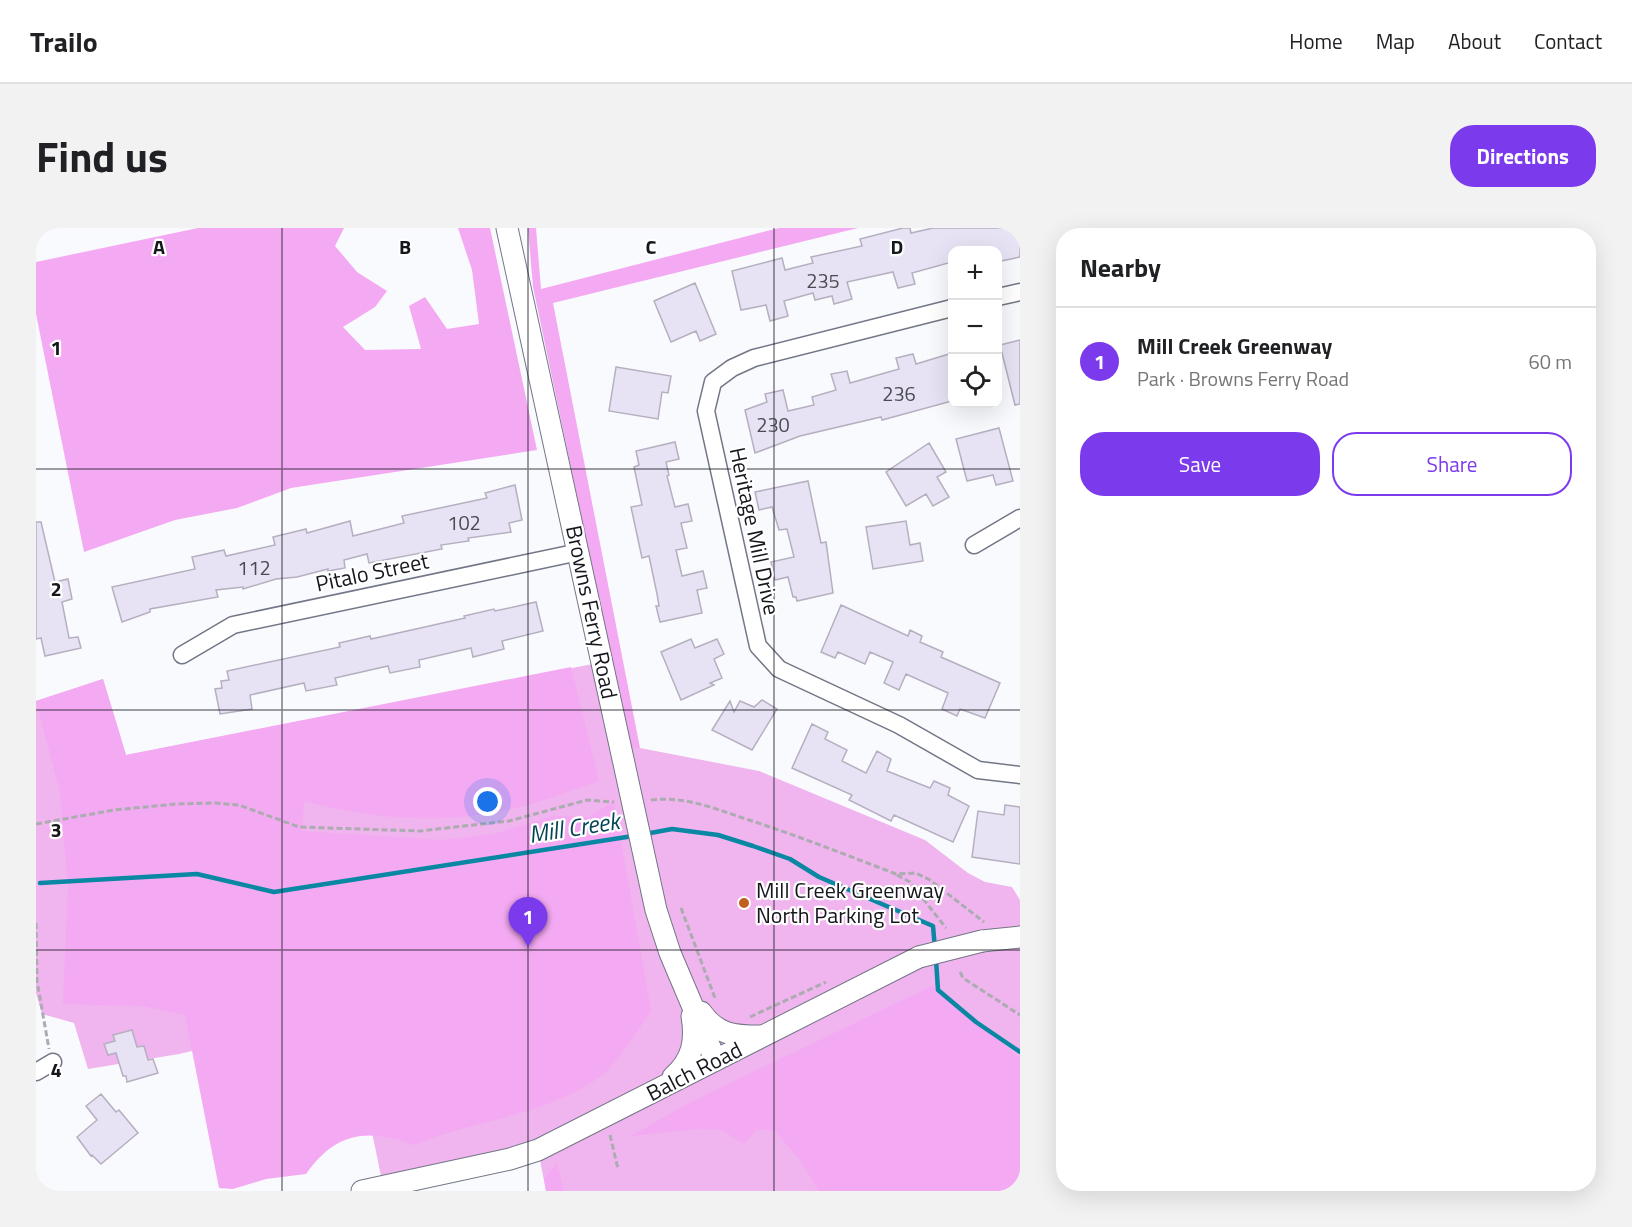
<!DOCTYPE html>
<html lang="en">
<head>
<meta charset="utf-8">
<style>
  body { margin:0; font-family:"Titillium Web",sans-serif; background:#f2f2f2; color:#202124 }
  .controls { position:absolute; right:18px; top:18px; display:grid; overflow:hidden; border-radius:12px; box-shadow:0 6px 24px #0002 }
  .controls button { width:54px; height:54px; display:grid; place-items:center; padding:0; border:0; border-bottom:2px solid #e0e0e0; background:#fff; color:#202124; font:30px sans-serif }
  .you { position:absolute; left:452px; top:574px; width:21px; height:21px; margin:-15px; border:4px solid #fff; border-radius:50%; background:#1a73e8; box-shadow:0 0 0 9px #1a73e833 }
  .badge { display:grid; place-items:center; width:39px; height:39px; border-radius:50%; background:#7c3aed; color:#fff; font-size:20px; font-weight:700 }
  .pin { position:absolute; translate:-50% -50px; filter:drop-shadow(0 2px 3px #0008) }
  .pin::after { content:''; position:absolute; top:32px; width:21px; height:18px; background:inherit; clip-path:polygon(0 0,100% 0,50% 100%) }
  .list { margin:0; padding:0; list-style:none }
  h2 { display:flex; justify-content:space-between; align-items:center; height:78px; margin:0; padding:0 24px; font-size:26px }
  h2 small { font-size:20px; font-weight:400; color:#757577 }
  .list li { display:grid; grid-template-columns:39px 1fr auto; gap:18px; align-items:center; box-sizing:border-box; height:108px; padding:0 24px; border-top:2px solid #e0e0e0 }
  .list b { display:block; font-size:22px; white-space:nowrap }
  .list p { margin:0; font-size:20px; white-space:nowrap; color:#757577 }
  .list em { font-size:20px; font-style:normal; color:#757577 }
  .actions { display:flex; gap:12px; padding:18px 24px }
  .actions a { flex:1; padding:14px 0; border:2px solid #7c3aed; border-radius:24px; text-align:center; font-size:21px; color:#7c3aed }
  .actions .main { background:#7c3aed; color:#fff }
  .icon { flex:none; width:33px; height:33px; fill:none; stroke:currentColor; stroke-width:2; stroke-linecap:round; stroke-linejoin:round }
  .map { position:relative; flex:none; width:984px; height:963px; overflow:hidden; border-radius:24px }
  header { display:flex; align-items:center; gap:36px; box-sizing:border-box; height:84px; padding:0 30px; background:#fff; border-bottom:2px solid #e0e0e0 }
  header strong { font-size:28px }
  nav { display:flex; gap:33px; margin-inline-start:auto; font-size:21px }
  .intro { display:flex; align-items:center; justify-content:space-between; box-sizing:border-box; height:144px; padding:0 36px }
  h1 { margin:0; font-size:42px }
  .button { padding:15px 27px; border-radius:24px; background:#7c3aed; color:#fff; font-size:21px; font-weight:700 }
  main { display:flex; gap:36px; padding:0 36px }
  aside { flex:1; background:#fff; border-radius:24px; box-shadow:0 6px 24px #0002 }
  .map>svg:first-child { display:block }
  .green { fill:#f0b4ee }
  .forest { fill:#f4a9f3 }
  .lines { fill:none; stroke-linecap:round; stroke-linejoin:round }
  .stream { stroke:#0a87a2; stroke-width:4.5 }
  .building { fill:#e8e3f4; stroke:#b5afc0; stroke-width:1.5 }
  .minor-casing { stroke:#727686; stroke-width:19 }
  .tertiary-casing { stroke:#727686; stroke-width:23 }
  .path { stroke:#abacb0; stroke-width:3; stroke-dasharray:6 3; stroke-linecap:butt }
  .minor { stroke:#fff; stroke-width:16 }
  .tertiary { stroke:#fff; stroke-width:21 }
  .tertiary-bridge-casing { stroke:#727686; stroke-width:23; stroke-linecap:butt }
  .tertiary-bridge { stroke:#fff; stroke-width:21 }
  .grid { fill:none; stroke:#16171d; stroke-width:1.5; stroke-opacity:0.55 }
  .poi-dot { fill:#c05f1f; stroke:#fff; stroke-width:2 }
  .labels { text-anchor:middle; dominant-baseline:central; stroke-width:4.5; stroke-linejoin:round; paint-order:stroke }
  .number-label { font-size:20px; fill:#4a4a53 }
  .street-label { font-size:22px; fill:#16171d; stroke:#fff }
  .poi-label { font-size:22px; fill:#16171d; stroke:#fff; text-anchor:start }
  .water-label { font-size:24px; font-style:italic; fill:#034554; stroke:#fff }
  .grid-label { font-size:20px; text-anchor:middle; font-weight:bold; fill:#16171d; stroke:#fff; stroke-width:4.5; stroke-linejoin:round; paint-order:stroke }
</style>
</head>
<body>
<header>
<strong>Trailo</strong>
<nav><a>Home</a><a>Map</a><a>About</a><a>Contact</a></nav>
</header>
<div class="intro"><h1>Find us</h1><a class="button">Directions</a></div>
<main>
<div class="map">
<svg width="984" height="963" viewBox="0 0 984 963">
  <rect width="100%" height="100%" fill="#f9fafd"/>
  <path class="green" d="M567,434l19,86h18l119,23 166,69 43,33 17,9 27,5 8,13v291h-474l-8,-41 -155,36 -26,-127 -83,-27 -95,22 -91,15 -14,-46 -32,-9 -6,-21v-292l67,-22 23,76z"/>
  <path class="forest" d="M162,0h146l-9,18 22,26 30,19 -12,16 -32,20 22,23 56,-1 -12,-43 16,-9 22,32 32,-5 -7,-54 -14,-42h32l47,222 -246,38 -54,20 -62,12 -91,32 -48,-238v-52z
    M492,0h8l5,61 238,-61h79l-305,75 87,445h-10l-97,-461z
    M535,439l28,114c-27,9 -55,20 -82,27 -77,17 -138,12 -213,-7l-2,30 139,9 53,-6 59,-18 36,1 25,-16 37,210c-12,17 -36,55 -51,66 -53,38 -126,43 -186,68 -47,-17 -78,-13 -108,29l-40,5 -33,10 -14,-1 -34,-173 -43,-9 -79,-2 5,-117 -8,-95 -24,-91 67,-22 23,76z
    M896,758l88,72v133h-201l-20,-32 -24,-28 -18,-2 -13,15 -22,-14 -24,-1 -67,7 62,-35z
    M521,935l7,28h-18l-2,-12z"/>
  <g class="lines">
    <path class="stream" d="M609,606l27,-5 46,6 35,11 37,13 29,18 114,49 2,23
      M4,655l157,-9 77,18 359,-56
      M900,732l2,30 38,32 44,30"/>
  </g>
  <path class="building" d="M867,0h7l1,5 22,-5h87v29l-19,4 -3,-11h-46v12l-40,11 3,11 -17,4 -5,-16 -46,10 5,17 -18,5 -2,-8 -17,4 -2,-7 -29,8 4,15 -18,5 -4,-16 -25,5 -9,-39 50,-13 3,12 28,-7 -2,-6 51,-11 -2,-7z
    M659,55l21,51 -16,7 -4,-10 -25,11 -17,-41z
    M984,112v64l-5,1 -15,-60z
    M877,126l3,10 33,-10 1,4 2,-1v44l-70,19 -1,-3 -81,19 -45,17 -10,-43 22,-8 -2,-8 18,-4 5,21 26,-6 -2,-8 24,-7 -5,-16 16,-3 3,12 49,-14 -3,-11z
    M580,139l55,9 -3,17 -6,-1 -4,27 -49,-8z
    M963,200l14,53 -17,4 -3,-10 -26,6 -11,-42z
    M639,214l4,17 -13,3 3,13 -2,1 8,31 13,-3 4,17 -11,2 6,25 -11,2 6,26 21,-5 4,17 -10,2 5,23 -42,9 -4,-16h3l-2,-12 -8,-38 -7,2 -11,-51 11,-2 -8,-38 5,-2 -3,-14z
    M893,215l17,29 -9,5 12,20 -16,9 -7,-12 -20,12 -20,-34z
    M772,253l13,62 5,-1 7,51 -36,8 -1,-4h-3l-5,-20 -13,3 -4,-18 23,-5 -7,-28 -8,1 -7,-23 -13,3 -4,-18z
    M479,257l7,35 -13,3 2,9 -43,6 1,3 -28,4 1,4 -73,14 -2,-9 -23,6 1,8 -17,3v-2l-31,8 -21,2 -33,10v-2l-27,3 2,7 -68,12v3l-28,10 -10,-35 83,-18 -3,-12 32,-7 2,6 49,-11 -2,-8 33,-8 1,4 43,-12 3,15 51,-13 -2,-7 85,-18 -2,-5z
    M870,293l4,24 10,-2 3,18 -50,8 -7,-42z
    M0,294h5l14,60 13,-3 4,20 -10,3 7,36 9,-1 3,11 -36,8 -4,-18 -5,1z
    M500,374l7,29 -41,10 2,8 -31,8 -2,-9 -52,12 1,7 -30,6 -2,-7 -53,12 2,7 -31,6 -2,-8 -54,12 2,14 -32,5 -5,-25 7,-1 -1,-7 8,-1 -2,-9 113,-24 -1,-4 31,-7 1,3 94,-21 -1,-2 30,-7 1,2z
    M805,377l67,31 2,-6 12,6 -2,6 23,10 -2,5 59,26 -15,35 -25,-9 -3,7 -15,-7 6,-16 -42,-19 -7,16 -15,-7 9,-21 -23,-10 -5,12 -27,-12 -3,6 -14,-6z
    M655,411l4,9 22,-9 7,15 -10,5 8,19 -12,5 4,2 -33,15 -20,-48z
    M726,472l15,9 -25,41 -40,-20 18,-29 4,11 6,-11 14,6z
    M776,496l16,8 -3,7 22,11 -5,11 24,12 11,-22 14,8 -4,12 43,17 4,-7 16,7 -2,7 21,11 -16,36 -59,-27 -3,6 -42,-21 3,-5 -60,-27z
    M969,577l15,2v57l-48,-7 6,-46 26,4z
    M96,802l5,17 7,-1 4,14 5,-1 5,14 -31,9 -1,-6h-3l-7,-23 -8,2 -4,-11 11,-3 -2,-6z
    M65,866l15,18 3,-2 19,23 -37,31 -9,-9 -1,1 -14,-19 20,-17 -11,-14z"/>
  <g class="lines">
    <defs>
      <path id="minor" d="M962,69l22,-5
        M916,80l-198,50 -22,10 -19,14 -7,29 52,235 21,23 120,56 79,45 42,5
        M938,317l46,-27
        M146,427l51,-30 346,-73
        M0,844l17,-10"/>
      <path id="tertiary" d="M471,0l149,682 14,43 45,106
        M946,713l38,-4
        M665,784c16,23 33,24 59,24
        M637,849c20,-17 23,-37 19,-61
        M326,963l148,-32 28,-9 381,-193"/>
    </defs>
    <use href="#minor" class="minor-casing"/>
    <use href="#tertiary" class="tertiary-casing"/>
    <path class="path" d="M615,572c31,-4 60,7 89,17 53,17 104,37 156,57l20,-1 14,7 54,42
      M0,596l78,-14 62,-6 39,-1 24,2 60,22 121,4 89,-10 78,-21 27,2
      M861,647l13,7 36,46
      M645,680l34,90
      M0,695l1,58 12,68
      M924,744l3,6 57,37
      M714,789l76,-35
      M574,907l8,34"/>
    <use href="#minor" class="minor"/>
    <use href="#tertiary" class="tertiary"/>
    <defs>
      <path id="tertiary-bridge" d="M883,729l63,-16"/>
    </defs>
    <use href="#tertiary-bridge" class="tertiary-bridge-casing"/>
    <use href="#tertiary-bridge" class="tertiary-bridge"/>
  </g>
  <path class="grid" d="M246,0v963M492,0v963M738,0v963M0,241h984M0,482h984M0,722h984"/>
  <circle class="poi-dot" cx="708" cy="675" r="6"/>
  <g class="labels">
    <g class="number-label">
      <text x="787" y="52">235</text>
      <text x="863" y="165">236</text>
      <text x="737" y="196">230</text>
      <text x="428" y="294">102</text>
      <text x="218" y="339">112</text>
    </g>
    <g class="street-label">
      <text transform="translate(719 303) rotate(78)">Heritage Mill Drive</text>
      <text transform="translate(336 344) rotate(-12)">Pitalo Street</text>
      <text transform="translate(556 384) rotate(78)">Browns Ferry Road</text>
      <text transform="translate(658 843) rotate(-27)">Balch Road</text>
    </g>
    <g class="poi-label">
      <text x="720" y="662">Mill Creek Greenway<tspan x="720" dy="25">North Parking Lot</tspan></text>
    </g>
    <g class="water-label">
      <text transform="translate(538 599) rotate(-9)">Mill Creek</text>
    </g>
  </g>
  <g class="grid-label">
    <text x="123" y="26">A</text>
    <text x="369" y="26">B</text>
    <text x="615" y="26">C</text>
    <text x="861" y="26">D</text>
    <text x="20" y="127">1</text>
    <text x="20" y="368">2</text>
    <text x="20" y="609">3</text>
    <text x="20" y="849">4</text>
  </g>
</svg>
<div class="controls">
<button>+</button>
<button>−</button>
<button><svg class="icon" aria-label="locate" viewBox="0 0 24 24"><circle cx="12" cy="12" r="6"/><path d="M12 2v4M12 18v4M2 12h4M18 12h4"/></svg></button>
</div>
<div class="you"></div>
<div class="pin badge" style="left:492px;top:719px">1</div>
</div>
<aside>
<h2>Nearby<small></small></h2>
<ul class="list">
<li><span class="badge">1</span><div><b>Mill Creek Greenway</b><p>Park · Browns Ferry Road</p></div><em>60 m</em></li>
</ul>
<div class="actions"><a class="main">Save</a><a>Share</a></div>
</aside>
</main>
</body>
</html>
